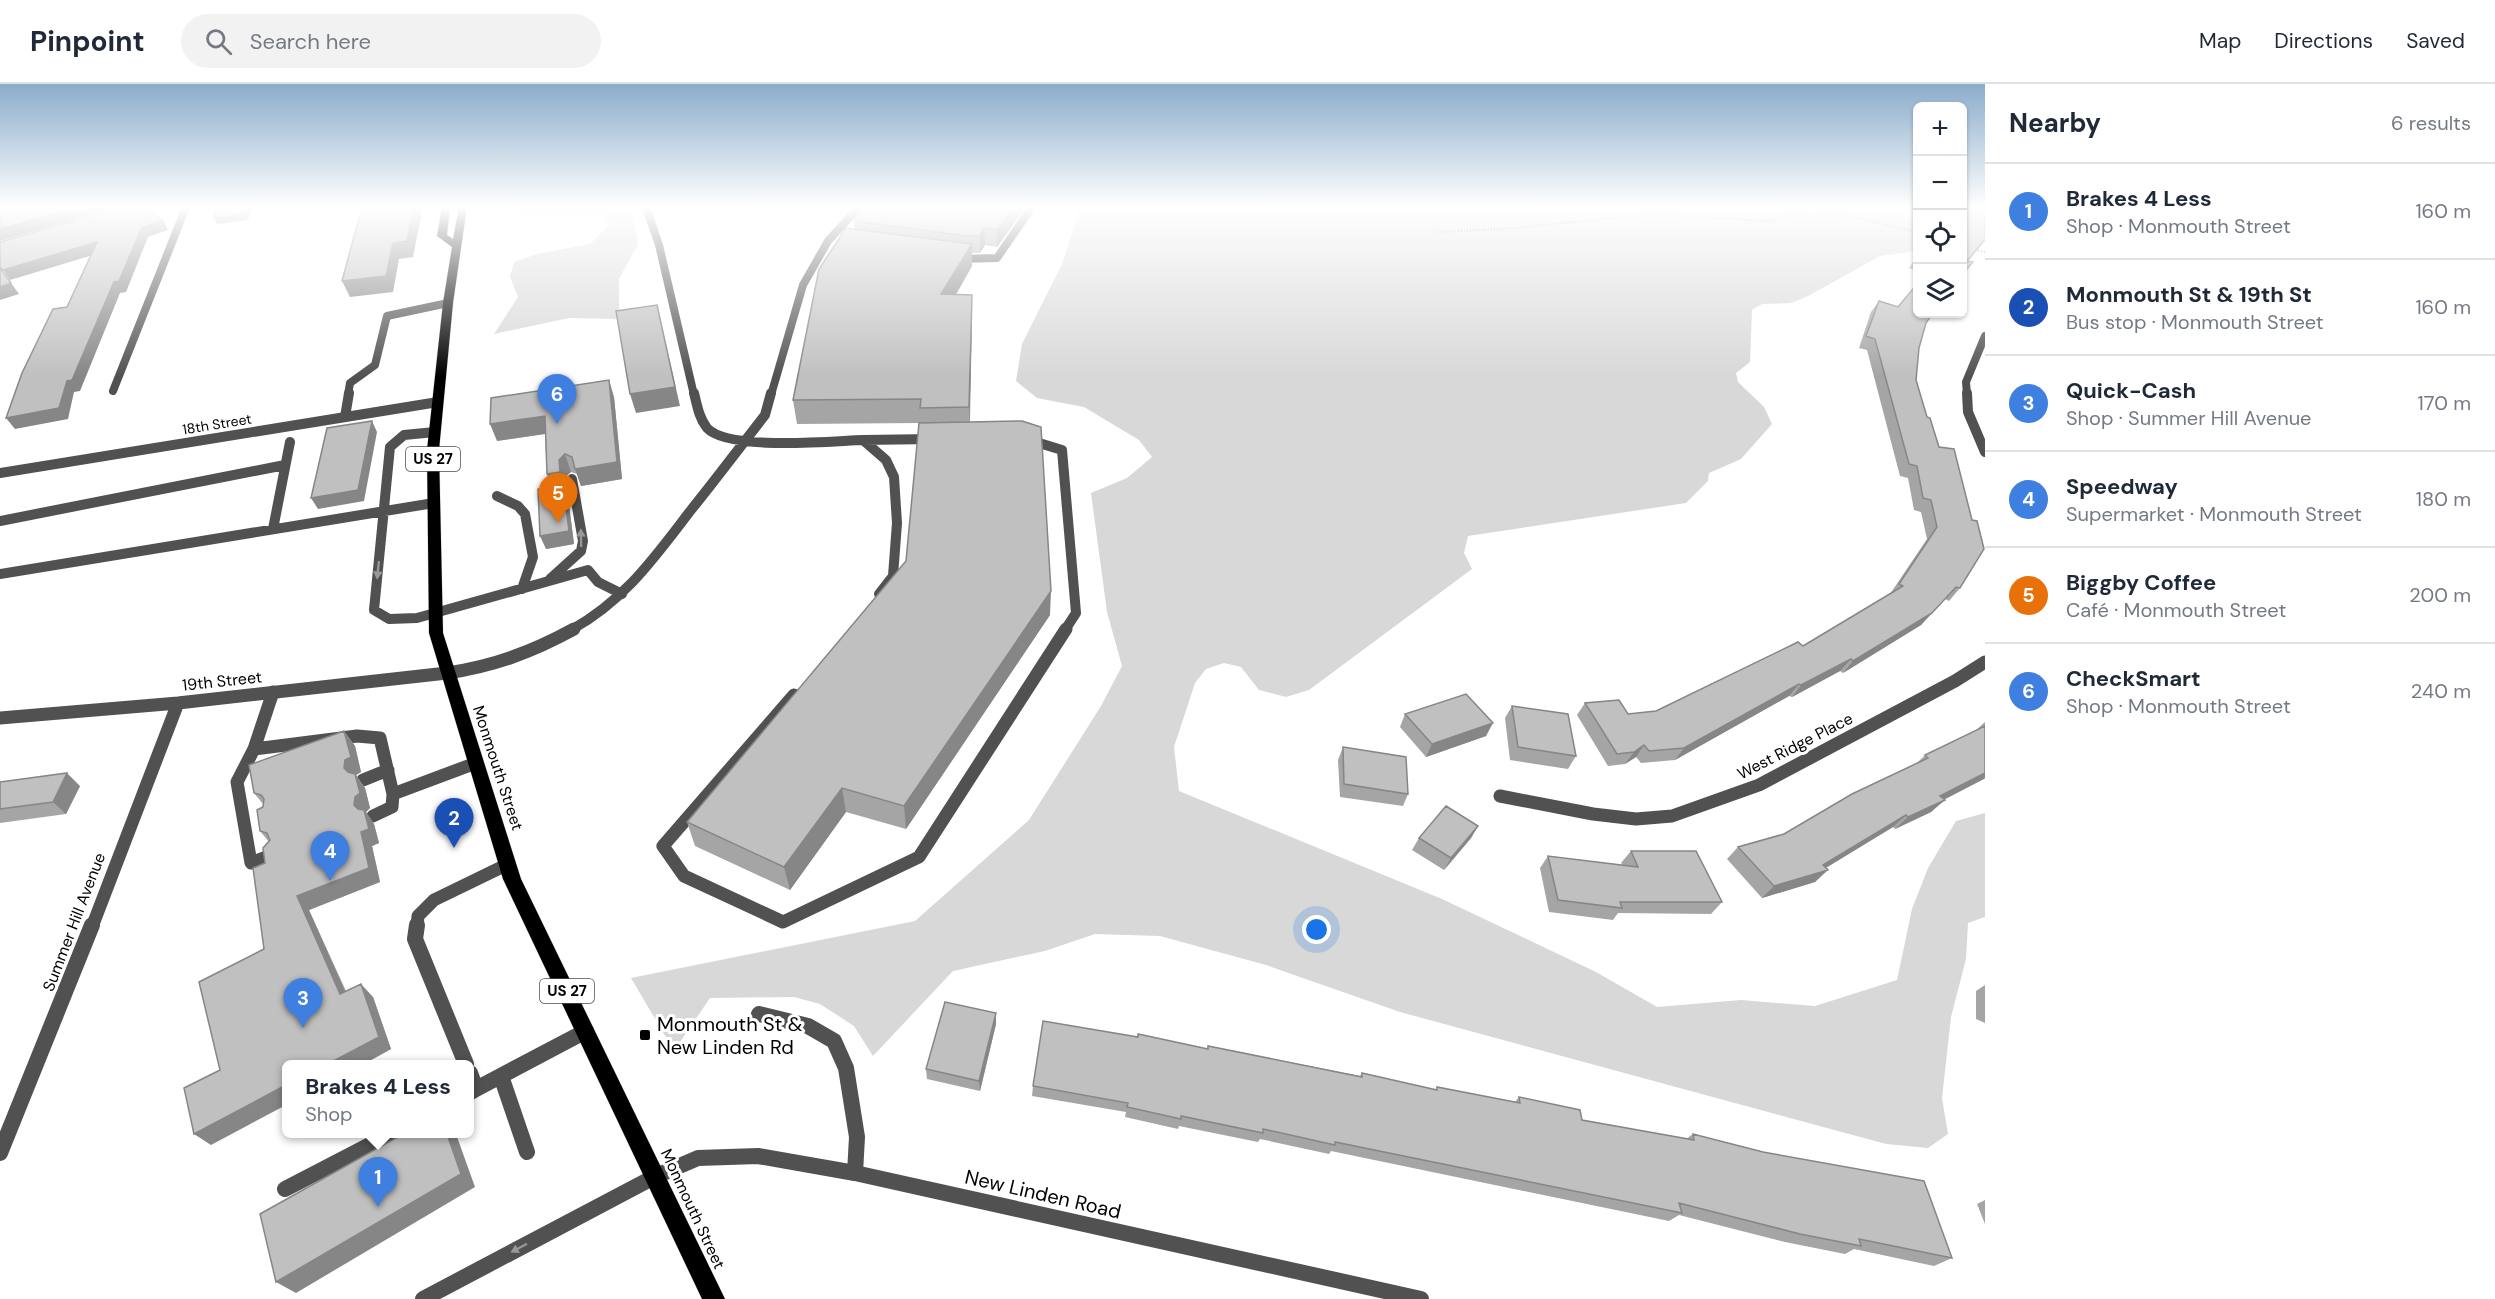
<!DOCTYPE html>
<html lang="en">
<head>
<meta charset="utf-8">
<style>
  body { margin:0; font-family:"DM Sans",sans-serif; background:#f2f2f3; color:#1f2937 }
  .controls { position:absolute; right:18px; top:18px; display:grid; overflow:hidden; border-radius:9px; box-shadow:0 2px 4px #0004 }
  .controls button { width:54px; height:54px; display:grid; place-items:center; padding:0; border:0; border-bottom:2px solid #e0e1e3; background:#fff; color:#1f2937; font:30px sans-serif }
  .you { position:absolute; left:1317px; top:846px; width:21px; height:21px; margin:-15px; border:4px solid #fff; border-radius:50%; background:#1a73e8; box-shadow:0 0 0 9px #1a73e833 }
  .badge { display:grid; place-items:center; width:39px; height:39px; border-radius:50%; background:#b45309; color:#fff; font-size:20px; font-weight:700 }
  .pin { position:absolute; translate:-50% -50px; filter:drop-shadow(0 2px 3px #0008) }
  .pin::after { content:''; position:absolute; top:32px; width:21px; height:18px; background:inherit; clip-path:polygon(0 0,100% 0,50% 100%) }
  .popup { position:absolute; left:282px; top:976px; width:192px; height:78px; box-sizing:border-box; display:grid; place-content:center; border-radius:9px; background:#fff; filter:drop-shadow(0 2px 4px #0005); font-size:20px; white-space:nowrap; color:#747a83 }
  .popup b { font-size:22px; color:#1f2937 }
  .popup::after { content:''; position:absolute; left:50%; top:100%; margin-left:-12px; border:12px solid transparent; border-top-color:#fff }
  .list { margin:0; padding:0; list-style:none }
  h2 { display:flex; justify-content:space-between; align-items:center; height:78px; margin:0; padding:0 24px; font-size:26px }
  h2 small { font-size:20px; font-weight:400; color:#747a83 }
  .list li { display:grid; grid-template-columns:39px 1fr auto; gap:18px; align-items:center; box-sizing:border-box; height:96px; padding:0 24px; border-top:2px solid #e0e1e3 }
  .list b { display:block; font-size:22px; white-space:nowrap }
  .list p { margin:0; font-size:20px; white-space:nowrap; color:#747a83 }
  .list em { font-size:20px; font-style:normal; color:#747a83 }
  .icon { flex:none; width:33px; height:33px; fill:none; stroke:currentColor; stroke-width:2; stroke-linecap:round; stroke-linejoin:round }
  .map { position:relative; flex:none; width:1985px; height:1215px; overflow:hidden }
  header { display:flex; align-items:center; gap:36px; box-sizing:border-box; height:84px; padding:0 30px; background:#fff; border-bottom:2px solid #e0e1e3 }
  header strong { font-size:28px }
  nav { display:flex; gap:33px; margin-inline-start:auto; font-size:21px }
  .search { width:420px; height:54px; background:#f2f2f3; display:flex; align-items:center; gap:15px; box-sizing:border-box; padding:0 21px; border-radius:33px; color:#747a83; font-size:22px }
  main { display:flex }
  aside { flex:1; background:#fff }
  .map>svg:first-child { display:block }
  .green { fill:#d8d8d8 }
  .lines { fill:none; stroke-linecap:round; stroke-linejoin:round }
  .primary-casing { stroke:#dbdbdb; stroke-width:1 }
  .path { stroke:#737373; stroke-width:2; stroke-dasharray:1 2; stroke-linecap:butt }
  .lane-far3 { stroke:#515151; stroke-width:8 }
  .lane-far2 { stroke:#515151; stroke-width:10 }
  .lane-far1 { stroke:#515151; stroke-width:13 }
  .lane { stroke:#515151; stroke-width:16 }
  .street-far3 { stroke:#515151; stroke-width:8 }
  .street-far2 { stroke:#515151; stroke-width:10 }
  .street-far1 { stroke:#515151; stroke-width:13 }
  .street { stroke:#515151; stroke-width:16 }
  .primary { fill:#000; fill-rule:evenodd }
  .wall { fill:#a5a5a5 }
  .shaded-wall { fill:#868686 }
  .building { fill:#c0c0c0; stroke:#868686; stroke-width:1.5 }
  .oneway { fill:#979797 }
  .poi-dot { fill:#000; stroke:#fff; stroke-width:2 }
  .labels { text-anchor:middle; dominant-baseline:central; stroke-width:6; stroke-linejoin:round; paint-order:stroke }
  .far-street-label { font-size:14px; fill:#000; stroke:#fff }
  .shield { fill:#fff; stroke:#4c4c4c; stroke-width:1.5 }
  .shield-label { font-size:15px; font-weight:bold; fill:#000 }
  .street-label { font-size:16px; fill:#000; stroke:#fff }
  .near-poi-label { font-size:20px; fill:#000; stroke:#fff; text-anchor:start }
  .near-street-label { font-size:20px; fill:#000; stroke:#fff }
</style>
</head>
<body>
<header>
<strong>Pinpoint</strong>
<div class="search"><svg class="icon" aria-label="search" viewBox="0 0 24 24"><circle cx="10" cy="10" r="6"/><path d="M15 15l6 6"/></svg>Search here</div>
<nav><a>Map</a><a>Directions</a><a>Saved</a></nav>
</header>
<main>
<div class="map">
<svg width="1985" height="1215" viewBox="0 0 1985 1215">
  <rect width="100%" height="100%" fill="#fff"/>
  <path class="green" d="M516,123h116l6,37 -19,35v40l-50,-1 -75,16 24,-37 -8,-20 4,-15 23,-8 53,-10 20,-20 -8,-10 -84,-1z
    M1078,123h801l38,12v32l-37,5 -72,40 -17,7 -29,1 -10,6 -2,52 -14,11 2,9 26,25 8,17 -31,35 -32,14 -1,8 -22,22 -218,33 -4,17 8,16 -163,121 -23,7 -27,-7 -18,-23 -17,-4 -18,6 -11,14 -21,64 5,44 263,108 154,73 61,35 84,-7 74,6 82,-26 15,-71 16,-41 28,-47 29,-8v104l-17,6 -2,36 -15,58 -9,81 6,36 -20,14 -42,-4 -486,-132 -134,-47 -106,-29 -65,-2 -50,17 -92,20 -80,85 -19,-30 -34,-22 -26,-7 -84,1 -36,53 -43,-73 284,-57 114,-101 72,-114 21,-40 -15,-54 -16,-119 36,-15 25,-21 -13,-17 -55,-33 -47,-9 -21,-17 6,-37 40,-80 16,-49z"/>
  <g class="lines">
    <defs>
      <path id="primary" d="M442,123h8l-3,28 6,4 6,-32h8l-14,96 -14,147 4,183 78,246 204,420h-23l-199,-420 -74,-246 -2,-183 16,-147 9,-56 -15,-11z"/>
    </defs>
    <use href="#primary" class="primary-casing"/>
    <path class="path" d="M1784,123l8,6
      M1437,148l65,-3 152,-15 113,7 37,-9 44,4 70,16
      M1975,166l10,2"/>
    <path class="lane-far3" d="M646,123l13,38 35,150
      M957,175l40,-1 35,-51
      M348,311l2,-12 25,-18 12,-49 61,-13
      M771,311l32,-110 25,-44 31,-34"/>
    <path class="lane-far2" d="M694,309c3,12 5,25 13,35 21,23 124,13 156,12l23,20 8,17 3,46 -4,53 -14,18
      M345,333l4,-24
      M435,348l-31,3 -14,12 -16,163 15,9 28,-1 171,-48 10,12 24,12
      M1026,355l36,11 14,163 -11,17
      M863,356l71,-1
      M497,412l21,10 7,8 8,43 -11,32
      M0,437l285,-56
      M273,445l17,-87
      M0,490l434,-71
      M550,495l31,-28 2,-10 -11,-62
      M571,546c54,-30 83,-72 120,-120 25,-31 49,-63 74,-95l6,-22"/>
    <path class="lane-far1" d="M447,589c47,-7 85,-21 127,-44
      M273,608l-19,57 -17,33 14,81 23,-9
      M794,611l-131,151 21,30 99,46 136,-65 147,-228
      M254,665l103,-13 23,2 13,56 -1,13 -19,9
      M363,696l25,-10
      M393,710l83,-31
      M417,843l1,-11 16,-16 74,-36"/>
    <path class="lane" d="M417,841l-2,14 51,125
      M759,930l49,12 26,15 12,27 11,69 -2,36
      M470,989l6,16 -5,3
      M501,992l26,76
      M476,1005l110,-58
      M285,1105l106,-55
      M423,1215l233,-123"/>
    <path class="street-far3" d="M113,307l73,-184
      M1967,311l-1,-13 19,-46"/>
    <path class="street-far2" d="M1967,309l1,19 17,40
      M0,389l438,-71"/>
    <path class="street-far1" d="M0,634l178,-15 269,-30
      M1500,712l93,18 43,5 36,-3 87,-31 196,-104 30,-19
      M92,843l86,-224"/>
    <path class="street" d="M0,1069l92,-228
      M656,1092l42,-18 60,-2 97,17 566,126"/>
    <use href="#primary" class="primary"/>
  </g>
  <path class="wall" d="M863,123h163l-29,40 -12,-2 -5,8h-8v13l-16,29 16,23 -2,104 80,193 -144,214 -60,-17 -56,78 -95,-44 -8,-24 219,-261 13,-138 -122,1 -4,-24 62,-171 -1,-8z
    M1917,172v15l-8,-3z
    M1879,217l47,22 -7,25 -3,32 44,208 -11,13 -4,-2 -24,26 -78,48 -3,-2 -48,26 -3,-1 -114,64 -34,3 -5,-6 -11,7 -17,2 -31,-51 8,-12 43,11 28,-3 147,-65 87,-52 37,-55 -6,-27 -7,-2 -6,-32 -8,-2 -33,-126 -8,-2 12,-36z
    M614,313l8,82 -41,7 -4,-12 -6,-2 -6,5 1,12h-1l3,8 6,47 -28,5 6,-63 -5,-12 -2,-40 -48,7z
    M1512,622l64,50 -8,13 -58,-9 -5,-42z
    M1405,630l81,22 -60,21 -26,-30z
    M1985,638v56l-41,21 -13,13 -36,17 -2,-2 -67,41 -11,14 -53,16 -35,-39 11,-12 46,-13 132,-70 9,-9 50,-24z
    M344,647l11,15 6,26 -5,3 9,13 5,20 -4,4 8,12 5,19 -7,3 8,36 -71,28 37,81 27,6 18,52 -29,16h-76l-75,80 9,-75 44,-121 1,-86 4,-21 -9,-11 3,-27 -9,-11z
    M1343,663l65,47 -5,12 -63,-9 -2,-37z
    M0,698l80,4 -14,28 -66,9z
    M1478,742l-7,12 -27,32 -32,-20 7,-12z
    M1631,767l91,51 -11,12 -93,-1 -5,7 -64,-8 -9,-44 8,-12 75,9 -2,-2z
    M1985,901v38l-9,-4v-28z
    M996,940l-16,67 -53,-12 -1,-10z
    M1208,962l152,30 2,-3 74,17 1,-3 78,15 4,-5 63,23 104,19 7,-5 259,124 -18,8 -80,-17 -9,5 -60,-12 -106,-27 -10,6 -338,-70 -2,3 -69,-15 -2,3 -79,-16 -1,3 -53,-12 1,-5 -94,-16 1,-10 174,-37z
    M1985,1116v24l-8,-20z"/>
  <path class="shaded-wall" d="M78,123h40l-118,34v-12z
    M248,123h5l-5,13 -31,4 -3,-6z
    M414,123h9l-10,50 -14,2 -6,33 -43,5 -8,-16 51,-38z
    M1014,123h12l-29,40v-17z
    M163,136l5,10 -20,7 -22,55 -6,1 -40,98 -6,1 -6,27 -53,10 -9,-11 61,-37 47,-99 28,-55z
    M984,144l1,17 -5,8v-17z
    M1985,155v2l-23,27 5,-7z
    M97,158l6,10 -93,28 -7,-10z
    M972,160v22l-30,51 -1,-23z
    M11,199l8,11 -19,6v-13z
    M972,211v23l-3,113v-24z
    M657,221l23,101 -44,7 -6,-19z
    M609,296l5,17 8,82 -41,7 -6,-17z
    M545,332l6,17 -54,8 -7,-17z
    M372,337l5,11 -13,69 -46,8 -7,-11z
    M565,370l6,18 -6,5 1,12h-1l3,8 6,47 -28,5 -6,-13 14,-45 -7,-17 12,-14z
    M1956,503l-35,38 -78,48 10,-12z
    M1051,507l-1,24 -144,214 -2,-23z
    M1851,575l-11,12 -48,26 9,-12z
    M1799,600l-10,12 -114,64 9,-12z
    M1493,639l-7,13 -60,21 6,-13z
    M344,647l11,15 6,26 -5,3 9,13 5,20 -4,4 8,12 5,19 -7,3 8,36 -71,28 43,97 -12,-13 -43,-98 64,-64 4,-13 -11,-14 1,-22 -11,-15z
    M1644,661l-8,12 -11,7 9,-12z
    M67,689l13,13 -14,28 -13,-12z
    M1985,689v5l-1,1 -54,28 15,-7 -14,12 -36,17 13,-12 32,-21z
    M842,704l4,24 -56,78 -6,-23z
    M1906,731l-13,12 -76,46 11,-3 -13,12 -53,16 12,-12 49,-21z
    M1478,742l-7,12 -27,32 7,-12z
    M361,900l12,13 18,52 -29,16h-36z
    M996,929v11l-16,67 -1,-10z
    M286,1001v20l-75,40 -17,-11z
    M447,1050h9l19,53 -179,106 -20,-11z"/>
  <path class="building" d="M0,123h78l-78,22z
    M122,123h23l18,13 -21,7 -23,54 -5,1 -42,98 -5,1 -8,27 -53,10 16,-45 31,-64 14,-2 30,-65 -94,28 -3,-3v-25z
    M218,123h30l-3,7 -31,4z
    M362,123h52l-7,34 -14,2 -7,33 -44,5z
    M863,123h151l-17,23 -13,-2 -4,8h-13l-113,-15z
    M1965,123h20v32l-18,22 6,1 -11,13v-65z
    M846,144l126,16 -31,50 31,1 -3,112 -49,1 1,-9 -128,1 26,-131z
    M0,184l11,15 -11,4z
    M1917,200v30h15l-6,9 -7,25 -3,32 11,37 3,1 9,29 15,2 18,71 5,1 7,28 -24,39 -4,-1 -24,26 -79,48 -2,-2 -50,26 -2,-1 -115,64 -35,3 -5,-6 -10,7 -17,2 -32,-51 34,-3 9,14 28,-3 142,-69 5,4 100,-60 -4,-2 38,-57 -6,-27 -8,-2 -6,-32 -8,-2 -34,-125 -9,-3 13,-35 19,6z
    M657,221l18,82 -45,7 -14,-83z
    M609,296l8,82 -42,7 -3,-12 -7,-3 -6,6 1,12 -13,2 -2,-58 -55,8 1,-26z
    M372,337l-14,69 -47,8 16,-70z
    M1022,337l19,6 10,164 -147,215 -62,-18 -58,79 -97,-45 219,-261 13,-138z
    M563,400l6,47 -29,5 -2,-47z
    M1466,610l27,29 -61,21 -27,-30z
    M1512,622l56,8 8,42 -58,-9z
    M1985,642v47l-45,23 5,4 -37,17 -2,-2 -83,50 5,5 -54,16 -36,-39 46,-13 68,-40 76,-36 -3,-3z
    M344,647l7,26 -6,3 -1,8 4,4 7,2 5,19 -5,4 -1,8 4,4 6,1 5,19 -8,3 8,36 -72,28 43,98 21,-10 18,53 -53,28h-40v20l-92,49 -10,-46 36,-18 -21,-88 65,-33 -11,-81 12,-5 -2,-15 7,-8 -3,-7 -7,-2 -3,-21 6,-3 1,-8 -3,-4 -7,-2 -5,-28z
    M1343,663l63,10 2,37 -64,-10z
    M67,689l-14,29 -53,7v-27z
    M1446,722l32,20 -27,32 -32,-20z
    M1631,767h65l26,51h-102l2,6 -64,-8 -10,-44 90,11z
    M945,918l51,11 -17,68 -53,-12z
    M1043,937l95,16v-3l70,15v-3l154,31v-4l75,17v-3l83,16 -1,-6 61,13 2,10 112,20 -1,-6 70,18 161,29 28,77 -93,-19 2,7 -61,-12 -121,-31 3,10 -347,-71v3l-72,-16v4l-82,-17v3l-54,-12 1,-4 -95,-17z
    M403,1050h44l14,40 -185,108 -16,-68z"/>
  <defs><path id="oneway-solid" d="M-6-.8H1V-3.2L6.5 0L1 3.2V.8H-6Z" transform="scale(1.5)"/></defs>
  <g class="oneway">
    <use href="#oneway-solid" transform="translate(581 454) rotate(-91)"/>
    <use href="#oneway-solid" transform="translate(378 486) rotate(96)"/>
    <use href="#oneway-solid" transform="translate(519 1164) rotate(152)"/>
  </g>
  <linearGradient id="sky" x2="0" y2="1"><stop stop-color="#8baccb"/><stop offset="0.42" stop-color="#fff"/><stop offset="1" stop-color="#fff" stop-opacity="0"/></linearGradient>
  <rect width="1985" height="293" fill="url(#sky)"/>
  <rect class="poi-dot" x="639" y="945" width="12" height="12" rx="3"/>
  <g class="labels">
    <g class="far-street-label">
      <text transform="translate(217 340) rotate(-9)">18th Street</text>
    </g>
    <g class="shield">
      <rect x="406" y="363" width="54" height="24" rx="4.5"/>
      <rect x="540" y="895" width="54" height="24" rx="4.5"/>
    </g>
    <g class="shield-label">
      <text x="433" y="375">US 27</text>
      <text x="567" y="907">US 27</text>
    </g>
    <g class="street-label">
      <text transform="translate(222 597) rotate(-6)">19th Street</text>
      <text transform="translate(1795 662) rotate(-27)">West Ridge Place</text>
      <text transform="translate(498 684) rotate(72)">Monmouth Street</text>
      <text transform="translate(74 838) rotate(-69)">Summer Hill Avenue</text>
      <text transform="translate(693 1125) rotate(65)">Monmouth Street</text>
    </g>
    <g class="near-poi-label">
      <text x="657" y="940">Monmouth St &amp;<tspan x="657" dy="23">New Linden Rd</tspan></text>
    </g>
    <g class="near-street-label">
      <text transform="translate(1043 1110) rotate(13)">New Linden Road</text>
    </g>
  </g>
</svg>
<div class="controls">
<button>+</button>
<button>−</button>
<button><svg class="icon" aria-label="locate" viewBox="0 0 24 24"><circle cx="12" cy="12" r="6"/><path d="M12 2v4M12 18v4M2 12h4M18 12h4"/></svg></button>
<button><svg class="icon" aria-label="layers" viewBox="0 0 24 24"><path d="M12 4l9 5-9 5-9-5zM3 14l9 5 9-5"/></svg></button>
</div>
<div class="you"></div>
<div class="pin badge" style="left:378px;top:1123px;background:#3f7fe0">1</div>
<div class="popup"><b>Brakes 4 Less</b>Shop</div>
<div class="pin badge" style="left:454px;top:764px;background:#1a4fb4">2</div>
<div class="pin badge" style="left:303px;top:944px;background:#3f7fe0">3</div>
<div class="pin badge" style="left:330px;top:797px;background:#3f7fe0">4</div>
<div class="pin badge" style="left:558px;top:439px;background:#e8710a">5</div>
<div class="pin badge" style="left:557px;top:340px;background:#3f7fe0">6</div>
</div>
<aside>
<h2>Nearby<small>6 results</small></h2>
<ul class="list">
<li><span class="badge" style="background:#3f7fe0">1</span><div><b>Brakes 4 Less</b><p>Shop · Monmouth Street</p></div><em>160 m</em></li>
<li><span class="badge" style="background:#1a4fb4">2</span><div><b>Monmouth St &amp; 19th St</b><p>Bus stop · Monmouth Street</p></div><em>160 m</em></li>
<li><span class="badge" style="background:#3f7fe0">3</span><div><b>Quick-Cash</b><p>Shop · Summer Hill Avenue</p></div><em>170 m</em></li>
<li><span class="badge" style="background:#3f7fe0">4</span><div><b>Speedway</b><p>Supermarket · Monmouth Street</p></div><em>180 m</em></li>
<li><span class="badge" style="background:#e8710a">5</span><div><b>Biggby Coffee</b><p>Café · Monmouth Street</p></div><em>200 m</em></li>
<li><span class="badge" style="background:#3f7fe0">6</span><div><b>CheckSmart</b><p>Shop · Monmouth Street</p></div><em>240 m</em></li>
</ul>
</aside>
</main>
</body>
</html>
